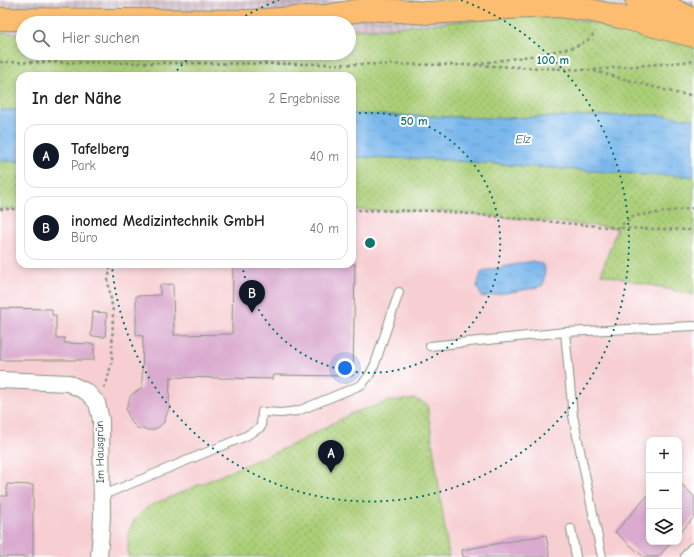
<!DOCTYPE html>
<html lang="de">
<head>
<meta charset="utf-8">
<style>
  body { margin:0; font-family:"Comic Neue",sans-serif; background:#f2f2f2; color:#202124 }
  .controls { position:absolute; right:12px; bottom:12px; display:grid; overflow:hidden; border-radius:8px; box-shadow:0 2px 6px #0003 }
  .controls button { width:36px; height:36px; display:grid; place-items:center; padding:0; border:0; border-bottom:1px solid #e0e0e0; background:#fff; color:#202124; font:20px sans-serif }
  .you { position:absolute; left:345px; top:368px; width:14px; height:14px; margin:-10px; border:3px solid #fff; border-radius:50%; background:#1a73e8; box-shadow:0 0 0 6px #1a73e833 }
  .badge { display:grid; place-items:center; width:26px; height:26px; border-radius:50%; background:#111827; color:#fff; font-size:13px; font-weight:700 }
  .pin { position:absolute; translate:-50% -33px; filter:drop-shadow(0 1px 2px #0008) }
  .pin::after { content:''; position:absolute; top:21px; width:14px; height:12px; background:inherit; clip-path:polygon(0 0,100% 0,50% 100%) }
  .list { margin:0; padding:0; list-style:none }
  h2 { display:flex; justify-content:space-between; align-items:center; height:52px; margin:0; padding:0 16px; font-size:17px }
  h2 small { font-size:13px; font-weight:400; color:#757577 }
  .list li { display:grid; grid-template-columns:26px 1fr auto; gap:12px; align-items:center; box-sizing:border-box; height:64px; margin:0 8px 8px; padding:0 8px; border:1px solid #e0e0e0; border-radius:12px }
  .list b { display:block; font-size:15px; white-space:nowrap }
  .list p { margin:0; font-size:13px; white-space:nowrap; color:#757577 }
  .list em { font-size:13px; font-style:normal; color:#757577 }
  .icon { flex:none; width:22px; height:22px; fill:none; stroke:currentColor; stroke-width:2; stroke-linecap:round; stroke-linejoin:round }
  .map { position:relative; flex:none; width:694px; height:557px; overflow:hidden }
  .search { position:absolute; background:#fff; box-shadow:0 2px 6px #0003; left:16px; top:16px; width:340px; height:44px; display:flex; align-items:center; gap:10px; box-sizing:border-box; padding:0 14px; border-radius:22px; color:#757577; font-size:15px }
  .panel { position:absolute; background:#fff; box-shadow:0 2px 6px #0003; left:16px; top:72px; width:340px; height:196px; border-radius:12px }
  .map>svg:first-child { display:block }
  .built { fill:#f7cfd3; fill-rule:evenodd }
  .industrial { fill:url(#industrial-grid) }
  .grass { fill:url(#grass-dots); stroke:#668656 }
  .water { fill:url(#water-ripples); stroke:#4c7a90 }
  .building { fill:#daaacf }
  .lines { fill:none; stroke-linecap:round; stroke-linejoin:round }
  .service-casing { stroke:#86927e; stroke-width:10 }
  .minor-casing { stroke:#86927e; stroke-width:18 }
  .primary-casing { stroke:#86927e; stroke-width:24 }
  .path { stroke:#86927e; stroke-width:2.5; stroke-dasharray:3 3; stroke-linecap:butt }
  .service { stroke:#fff; stroke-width:8 }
  .minor { stroke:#fff; stroke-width:16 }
  .primary { stroke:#fcbd6f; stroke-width:22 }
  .primary-bridge-casing { stroke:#86927e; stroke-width:24; stroke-linecap:butt }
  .primary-bridge { stroke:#fcbd6f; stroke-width:22 }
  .ring { fill:none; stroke:#0f766e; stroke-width:2; stroke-dasharray:2 4 }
  .labels { text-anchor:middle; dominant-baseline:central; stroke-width:4; stroke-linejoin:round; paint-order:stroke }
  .street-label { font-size:11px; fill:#1f3d34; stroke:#fff }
  .water-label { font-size:12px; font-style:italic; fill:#3a626b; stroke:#fff }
  .centre { fill:#0f766e; stroke:#fff; stroke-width:2 }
  .ring-label { font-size:12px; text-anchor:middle; font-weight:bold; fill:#0f766e; stroke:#fff; stroke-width:4; stroke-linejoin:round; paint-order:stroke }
</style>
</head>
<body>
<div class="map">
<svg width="694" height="557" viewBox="0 0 694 557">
  <defs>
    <pattern id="industrial-grid" width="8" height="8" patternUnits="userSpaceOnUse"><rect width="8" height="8" fill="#d2bdc7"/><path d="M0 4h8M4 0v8" fill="none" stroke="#aa9ba2"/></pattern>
    <pattern id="grass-dots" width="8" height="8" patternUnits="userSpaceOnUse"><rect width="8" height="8" fill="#accf78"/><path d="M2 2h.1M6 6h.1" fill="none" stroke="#8ba963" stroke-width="1.8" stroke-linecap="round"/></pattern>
    <pattern id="water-ripples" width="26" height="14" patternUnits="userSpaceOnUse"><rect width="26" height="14" fill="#7ab7ec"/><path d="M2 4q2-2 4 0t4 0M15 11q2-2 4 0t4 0" fill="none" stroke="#6396c0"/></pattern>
  </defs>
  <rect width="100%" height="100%" fill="#fff"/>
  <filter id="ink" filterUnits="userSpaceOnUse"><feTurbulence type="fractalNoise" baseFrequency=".025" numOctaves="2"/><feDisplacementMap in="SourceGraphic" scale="8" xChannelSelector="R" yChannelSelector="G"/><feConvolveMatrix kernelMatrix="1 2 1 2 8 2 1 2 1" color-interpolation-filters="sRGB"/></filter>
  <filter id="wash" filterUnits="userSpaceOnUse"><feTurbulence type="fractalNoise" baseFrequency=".012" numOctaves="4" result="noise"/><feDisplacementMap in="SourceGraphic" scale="16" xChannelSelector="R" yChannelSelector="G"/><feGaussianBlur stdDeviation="0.9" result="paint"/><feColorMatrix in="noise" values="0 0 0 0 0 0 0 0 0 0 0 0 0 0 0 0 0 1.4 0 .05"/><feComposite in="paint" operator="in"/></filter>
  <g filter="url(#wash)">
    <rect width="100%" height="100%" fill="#ece6c9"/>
    <path class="built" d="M0,209h20v55h332v-54l86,1 179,17 -16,46 93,21v262h-245l-22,-153 -75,9 -58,31 -147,63 -19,27v23h-128zM649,440h30v102h-30z"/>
    <path class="industrial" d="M0,0h694v47l-25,-8 -105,-22 -38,-2 -147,14 -30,1v-7h-326v11l-23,-1z"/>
    <path class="grass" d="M526,15l38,2 105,22 25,8v72l-39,-4 -164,3 -139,-4v-38h-332v34h-20v-77l23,1v19h326v-23l30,-1z
      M352,157l79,2 215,16 48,1v119l-93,-21 16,-46 -179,-17 -86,-1z
      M0,161h20v48h-20z
      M415,399l12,5 22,153h-321v-23l7,-15 12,-12 147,-63 58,-31 38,-12z"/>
    <path class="water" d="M0,110h20v51h-20z
      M352,114l139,4 164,-3 39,4v57l-48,-1 -215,-16 -79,-2z
      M533,261l9,3 3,6 -2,15 -8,3 -53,9 -5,-10 3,-11 2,-5z"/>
    <g id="blocks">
      <path class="building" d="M233,264h122l-2,112 -79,-1 -1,4 -103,-2 -1,31 -5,14 -5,5 -7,3h-4l-11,-2 -7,-7 -4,-13 5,-13 11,-7 1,-52 -7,-1v-39l24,-1v-10l13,-1 1,51 58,-1z
        M0,308l52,1v6h4v23h9l-1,5 30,1v16h-94z
        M93,312l14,1 -2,24 -14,-1z
        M679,482l15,14v21l-15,17z
        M7,484l26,1v72h-33v-61h7z
        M649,494v48h23l-14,15h-14l-29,-25z
        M546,535l4,22h-87l-1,-7z"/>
    </g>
  </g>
  <g filter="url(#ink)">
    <use href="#blocks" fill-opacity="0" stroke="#86927e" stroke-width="1"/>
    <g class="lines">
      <defs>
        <path id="service" d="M430,346l135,-14
          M101,496l145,-60 15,-9 1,-15 19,1 17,-2 63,-26 8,-9 6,-12 24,-72
          M571,529l5,28
          M602,557l-29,-141 -8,-84 129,-6"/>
        <path id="minor" d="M0,380l68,3 19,9 10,11 4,17 1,98 -3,39
          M689,557l5,-6"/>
        <path id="primary" d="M636,0l34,8 24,12
          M620,17l74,19
          M0,19l248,2 77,-5 43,-7 60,4 78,-5 53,-2 30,4"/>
      </defs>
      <use href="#service" class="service-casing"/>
      <use href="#minor" class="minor-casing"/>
      <use href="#primary" class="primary-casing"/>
      <path class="path" d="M0,62l470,3 120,5 104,-9
        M476,64l61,-9 38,-8 13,-7 8,-8
        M594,71l86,23 14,1
        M0,209h20
        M352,210l86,1 179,17 77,2
        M617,228l17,-12 60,-8
        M104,388l3,-7 5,-20 1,-50 -5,-30 3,-17"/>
      <use href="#service" class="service"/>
      <use href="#minor" class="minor"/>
      <use href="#primary" class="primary"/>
      <defs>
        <path id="primary-bridge" d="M589,10l31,7"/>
      </defs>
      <use href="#primary-bridge" class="primary-bridge-casing"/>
      <use href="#primary-bridge" class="primary-bridge"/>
    </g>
  </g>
  <g class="ring">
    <path d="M353 114A130 130 0 1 1 242 264"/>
    <path d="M173 75A259 259 0 0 1 193 54M235 22A259 259 0 0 1 279 0M461 0A259 259 0 1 1 112 266"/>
  </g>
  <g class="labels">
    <g class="street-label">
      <text transform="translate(100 452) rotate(-91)">Im Hausgrün</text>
    </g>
    <g class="water-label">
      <text transform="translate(523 139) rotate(-1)">Elz</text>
    </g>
  </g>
  <circle cx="370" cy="243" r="6" class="centre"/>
  <g class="ring-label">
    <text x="553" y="64">100 m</text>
    <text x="414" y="125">50 m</text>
  </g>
</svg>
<div class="controls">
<button>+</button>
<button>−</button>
<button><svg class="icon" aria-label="layers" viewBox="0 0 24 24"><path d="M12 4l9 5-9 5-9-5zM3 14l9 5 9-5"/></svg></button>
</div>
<div class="you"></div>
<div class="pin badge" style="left:331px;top:473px">A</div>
<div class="pin badge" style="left:252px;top:313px">B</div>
<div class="search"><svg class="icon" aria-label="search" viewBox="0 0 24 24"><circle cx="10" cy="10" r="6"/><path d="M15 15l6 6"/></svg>Hier suchen</div>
<section class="panel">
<h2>In der Nähe<small>2 Ergebnisse</small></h2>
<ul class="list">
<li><span class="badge">A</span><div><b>Tafelberg</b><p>Park</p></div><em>40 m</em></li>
<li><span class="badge">B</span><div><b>inomed Medizintechnik GmbH</b><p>Büro</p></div><em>40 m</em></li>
</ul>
</section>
</div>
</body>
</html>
